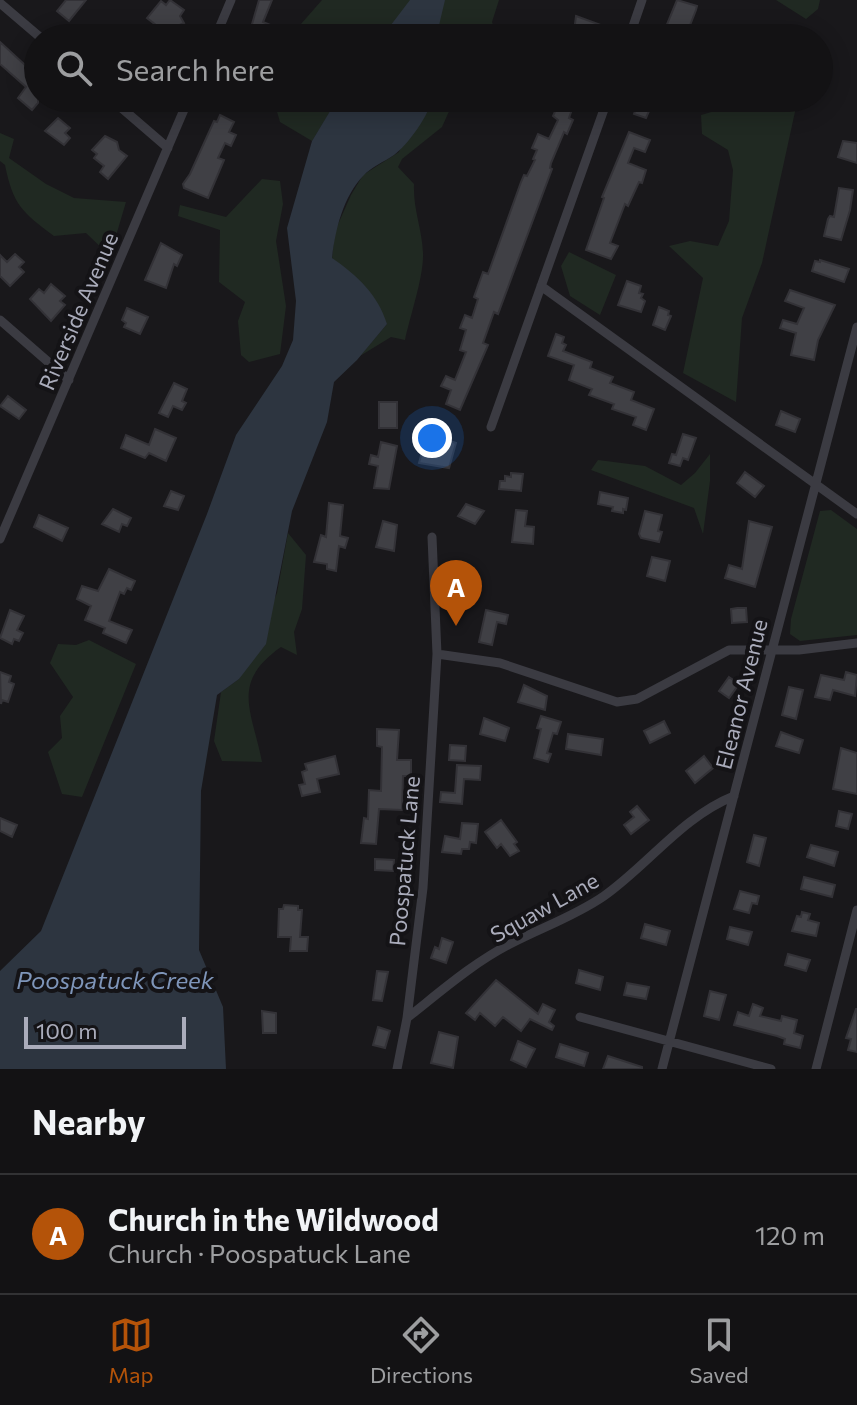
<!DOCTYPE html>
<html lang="en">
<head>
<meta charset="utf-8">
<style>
  body { margin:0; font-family:Commissioner,sans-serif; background:#202022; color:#f1f3f6 }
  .scale { position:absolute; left:24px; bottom:20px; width:162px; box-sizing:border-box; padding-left:8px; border:4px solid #aaacbb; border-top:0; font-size:22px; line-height:28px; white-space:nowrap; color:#aaacbb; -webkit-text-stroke:6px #141316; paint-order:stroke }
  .you { position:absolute; left:432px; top:438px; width:28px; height:28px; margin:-20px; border:6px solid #fff; border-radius:50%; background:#1a73e8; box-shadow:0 0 0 12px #1a73e833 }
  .badge { display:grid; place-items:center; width:52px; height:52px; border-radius:50%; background:#b45309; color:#fff; font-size:26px; font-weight:700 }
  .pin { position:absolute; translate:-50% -66px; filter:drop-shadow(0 2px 4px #0008) }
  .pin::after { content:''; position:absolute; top:42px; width:28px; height:24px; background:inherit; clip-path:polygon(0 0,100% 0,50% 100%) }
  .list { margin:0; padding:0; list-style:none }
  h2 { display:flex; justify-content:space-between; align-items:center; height:104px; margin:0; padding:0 32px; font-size:34px }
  h2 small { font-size:26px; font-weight:400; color:#9d9ea0 }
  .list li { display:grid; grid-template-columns:52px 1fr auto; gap:24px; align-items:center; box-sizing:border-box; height:120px; padding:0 32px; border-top:2px solid #323234 }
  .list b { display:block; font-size:30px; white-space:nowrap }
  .list p { margin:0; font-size:26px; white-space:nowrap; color:#9d9ea0 }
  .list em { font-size:26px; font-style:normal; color:#9d9ea0 }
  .icon { flex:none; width:44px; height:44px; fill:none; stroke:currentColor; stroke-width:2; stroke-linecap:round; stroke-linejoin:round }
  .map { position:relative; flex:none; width:857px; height:1069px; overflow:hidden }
  .search { position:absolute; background:#131214; box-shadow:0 4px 20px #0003; left:24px; right:24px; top:24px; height:88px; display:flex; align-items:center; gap:20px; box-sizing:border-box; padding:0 28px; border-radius:44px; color:#9d9ea0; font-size:30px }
  .sheet { height:224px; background:#131214 }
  nav { display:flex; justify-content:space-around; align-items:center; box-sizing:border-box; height:112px; border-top:2px solid #323234; background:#131214; font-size:22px; color:#9d9ea0 }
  nav a { display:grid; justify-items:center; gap:4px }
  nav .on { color:#b45309 }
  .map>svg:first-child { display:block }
  .green { fill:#202922 }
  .water { fill:#2d3540 }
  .building { fill:#404045; stroke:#333237; stroke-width:2 }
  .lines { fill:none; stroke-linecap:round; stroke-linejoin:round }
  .street { stroke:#3b3b42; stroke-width:9 }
  .labels { text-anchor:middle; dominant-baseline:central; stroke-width:8; stroke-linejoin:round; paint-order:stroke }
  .street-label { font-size:22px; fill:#aaacbb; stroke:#141316 }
  .water-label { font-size:24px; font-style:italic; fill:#7e95b9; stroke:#141316 }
</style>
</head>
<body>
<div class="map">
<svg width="857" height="1069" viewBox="0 0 857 1069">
  <rect width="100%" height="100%" fill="#19181b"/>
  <path class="green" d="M322,0h177l-7,22 5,16h-201l5,-14z
    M776,0h44l-2,9 -12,10z
    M273,98h66l-27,43 -32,-19z
    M419,98h36l-13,29 -40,32 -4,8 16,17c-1,26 8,44 9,69 1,23 -13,63 -18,87l-14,-3 -31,19 27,-32 -55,-66 3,-27 16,-36 12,-20 36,-23z
    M736,98h62l-36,165 -20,55 -6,84 -53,-29 20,-95 -34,-32 21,-5 28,5 11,-25 4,-51 -5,-20 -26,-16 -1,-19 31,-9z
    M0,133l14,6 -5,19 37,26 28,14 52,4 -16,54 -24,-23 -32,3c-32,-24 -41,-31 -49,-71l-5,-4z
    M262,179l18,2 3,23 -7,37 10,65 -6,48 -31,8 -8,-7 -3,-34 7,-19 -26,-20 1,-52 -42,-14 2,-11 46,12z
    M569,252l47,23 -16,40 -30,-19 -9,-30z
    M710,454v27l-7,53 -9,-26 -103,-38 7,-10 47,6 36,19 14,-12z
    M831,510l26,19v106l-57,6 -10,-7 1,-15 29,-108z
    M288,533l18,22 -4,54 -8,23 3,23 -16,-8c-51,36 -29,63 -19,115l-40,-1 -8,-20 7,-49 18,-13 38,-86z
    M89,640l47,24 -54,133 -20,-3 -14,-42 14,-14 -2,-22 13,-19 -23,-34 8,-19 18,1z"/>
  <path class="water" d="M410,0h35l-9,38h-55z
    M338,98h93c1,14 -24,48 -37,57 -10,7 -23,12 -31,21 -20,21 -28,55 -31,82 25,17 46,37 55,66l-30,36 -23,22 -7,40 -35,89 -26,133 -27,35 -22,16 -16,96 -2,159 24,57 3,62h-226v-98l41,-40 166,-417 29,-79 46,-69 11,-26 3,-39 -9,-73 25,-87z"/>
  <path class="building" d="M66,0h20l-17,21 -12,-10z
    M170,0l14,10 -4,6 4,7 -11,5 -3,-2 -5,6 -18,-14 14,-17 5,4z
    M259,0h13l-9,22 10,4 -4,12h-21z
    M677,0l20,6 -1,4 -11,28h-20l2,-3 -4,-1z
    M576,16l25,9 -4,13 -23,-7z
    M0,42l38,35v26l-6,7 -14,-12 8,-11 -26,-23z
    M561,98h15l-7,20 4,2 -6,14 -3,-2 -13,31 -1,5 2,1 -54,145 -4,-2 -11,31 5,2 -28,65 -14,-6 5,-14 -10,-4 5,-10 9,4 11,-28 -6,-2 6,-20 -6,-2 5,-13 7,3 6,-19 -4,-2 9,-25 5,2 33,-92 3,-7 3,1 8,-16 -2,-1 4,-9 -5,-2 6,-14 11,5 9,-19 -5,-4z
    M640,98h12l-1,4h2l-7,16 -12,-4z
    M220,115l14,7 -5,10 7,3 -5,11 -6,-3 -7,15 6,2 -16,38 -24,-10 -1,-4 7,-10 24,-53 3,1z
    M58,118l12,10 -5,5 5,5 -6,7 -19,-14z
    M629,132l21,8 -5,12 -11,-4 -6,15 18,7 -4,13 -3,-1 -11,24 -3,-2 -15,39 8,3 -7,13 -25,-9 18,-52 -2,-1z
    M105,136l12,6 2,8 8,6 -19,23 -8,-7 4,-6 -10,-8 3,-4 -5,-4z
    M843,141l14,2v20l-19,-6z
    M839,188l14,2 -3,20 -9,30 -17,-4 4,-17 2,-3 4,1z
    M161,243l21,12 -5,11 -3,-2 -8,24 -21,-8z
    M15,254l9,8 -5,5 5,5 -14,14 -10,-10v-21l7,7z
    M820,260l29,9 -5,13 -32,-11 3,-10 5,1z
    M627,281l14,5 -2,7 4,1 -2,4 4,3 -4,11 -23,-7z
    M51,284l14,12 -5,5 5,4 -14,16 -21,-22 9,-10 5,4z
    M790,290l45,15 -17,35 -4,20 -23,-5 5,-22 -16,-5 3,-8 14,4 7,-16 -19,-7z
    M659,307l10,4 -1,4 3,1 -6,14 -12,-5z
    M127,308l21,9 -8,17 -16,-7 2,-4 -4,-3z
    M556,334l8,3 -2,6 4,2 -3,6 29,11 -2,6 23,9 -3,6 24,9 -3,8 23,9 -8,21 -13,-5 3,-8 -24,-8 2,-5 -25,-9 3,-6 -23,-9 5,-15 -26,-9z
    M174,383l13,6 -5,12 4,2 -4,7 -9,-4 -5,11 -9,-4z
    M8,396l18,14 -7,9 -19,-13z
    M379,402h18v26h-18z
    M781,411l19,8 -5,13 -19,-7z
    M155,429l21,9 -10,23 -17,-8 -4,5 -24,-10 5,-13 23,10z
    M683,434l13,4 -8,22 -5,-2 -3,8 -11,-3 3,-9 4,1z
    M438,437l18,6 -7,25 -30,-5 6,-22 11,3z
    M381,442l16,4 -8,43 -15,-1 4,-22 -9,-2 2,-9 7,2z
    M745,472l19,14 -9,11 -18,-14z
    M511,473l12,1 -2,17 -22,-2 1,-8h5v-5l6,1z
    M171,491l13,5 -6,14 -14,-4z
    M600,492l28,6 -2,12 -3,-1v4l-11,-2 1,-4 -15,-3z
    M329,503l14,2 -3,31 8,2 -3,10 -6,-2 -3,25 -9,-2v-5l-13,-2 7,-27 5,2z
    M466,504l18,7 -9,13 -17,-8z
    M113,509l18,9 -4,8 -5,-2 -3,8 -17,-8z
    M516,510l11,1 -2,15 9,1 -1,17 -21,-2z
    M645,511l17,4 -4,16 4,1 -3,10 -18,-4 -2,-4z
    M39,515l29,13 -6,13 -28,-14z
    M383,521l14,4 -3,26 -18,-4z
    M749,521l23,6 -17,60 -30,-9 4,-13 13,4z
    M652,557l18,4 -5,20 -18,-5z
    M109,569l26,12 -4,9 -4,-2 -3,6 -4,-2 -11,29 23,9 -6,13 -23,-10 2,-5 -20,-8 6,-14 -14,-7 5,-13 16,5z
    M737,608h9l1,14 -15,1 -1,-14z
    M10,610l14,6 -7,14 6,3 -4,8 -5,-2 -2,5 -12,-6z
    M486,610l22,5 -2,9 -9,-2 -5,23 -13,-3z
    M0,672l11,4 -2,6 5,2 -6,18 -6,-2 -1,4z
    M846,672l11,3 -2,21 -22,-6 -3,10 -15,-3 6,-22 23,5z
    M729,677l10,7 -10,14 -10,-7z
    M524,685l23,11 -2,14 -27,-8z
    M789,687l14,3 -7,29 -14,-4z
    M541,716l20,6 -4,12 -4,-1 -6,20 4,1 -3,8 -14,-4 7,-29 -4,-1z
    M484,718l25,10 -4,13 -25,-7z
    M664,721l6,12 -20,10 -6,-12z
    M377,729l22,1 -2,30h14v16h-8l-1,34 -23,-1 -3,35 -15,-1 3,-25 4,1 1,-29 12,1 1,-44 -5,-1z
    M781,732l22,8 -4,13 -23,-7z
    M568,734l35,5 -2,16 -35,-6z
    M450,745l16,1 -1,15 -16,-1z
    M841,748l16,5v41l-24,-5z
    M335,756l4,18 -22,5 3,13 -18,4 -3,-11 6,-1 -3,-12 5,-2 -2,-6z
    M704,756l9,12 -18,15 -9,-12z
    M457,765l24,1 -1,14 -16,-1 -2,25 -22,-2 1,-10 14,1z
    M637,806l12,14 -18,14 -7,-9 10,-8 -4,-5z
    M839,811l13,3 -4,15 -12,-3z
    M0,818l17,7 -5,12 -12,-6z
    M501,820l16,22 -3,2 5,7 -9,5 -9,-12 -4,4 -12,-16z
    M462,823l16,1 -2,19 -6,-1 -1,7h-7l-1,5 -19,-2 3,-16 15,3z
    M754,835l12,3 -7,28 -12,-4z
    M811,845l27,7 -4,14 -27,-9z
    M375,859l19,1 -1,11 -18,-1z
    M804,877l31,8 -3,12 -31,-8z
    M740,891l19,5 -2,8 -5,-1 -3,10 -15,-4z
    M284,905l14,1v4h4l-2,27h8l-1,14h-17l1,-14h-13l1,-28h4z
    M802,912l8,2 -2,6 11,3 -3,13 -24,-5 5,-15 4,1z
    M645,924l25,7 -4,14 -25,-7z
    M730,927l22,5 -4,13 -21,-6z
    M442,938l11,4 -7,21 -15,-5 4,-11 4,2z
    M788,954l22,6 -4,11 -21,-6z
    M579,970l24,7 -3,13 -24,-7z
    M377,971l11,1 -6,29 -9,-1z
    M496,980l42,34 5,-10 12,6 -6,12 5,4 -2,4 -22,-11 -9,12 -18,-14 -8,9 -15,-13 -5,7 -9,-7z
    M627,983l22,4 -3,12 -22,-4z
    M710,991l16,4 -7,25 -15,-4z
    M753,1004l10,4 -3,8 21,5 1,-5 15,4 -3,13 9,3 -3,12 -16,-4 1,-5 -8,-3 -43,-11 4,-13 11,4z
    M856,1009h1v43l-9,-2 3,-11 -5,-1z
    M262,1011l14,2v20h-13z
    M378,1027l12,4 -5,17 -12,-3z
    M439,1032l19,5 -5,31 -22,-5z
    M518,1041l17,8 -9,18 -15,-7z
    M560,1044l28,9 -4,13 -28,-9z
    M608,1056l34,11v2h-39z"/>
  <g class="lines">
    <path class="street" d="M0,3l41,35
      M215,38l16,-38
      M629,38l13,-38
      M110,98l58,50
      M541,286l316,228
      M0,320l69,60
      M491,427l117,-329
      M0,539l189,-441
      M437,654l63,9 117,39 20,-3 92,-49h70l58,-7
      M580,1017l191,52
      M407,1018c33,-26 67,-56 105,-75 31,-16 63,-27 92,-47 45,-32 78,-79 130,-100
      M397,1069l10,-51 16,-130 14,-234 -5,-117
      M662,1069l195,-742
      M816,1069l41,-159"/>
  </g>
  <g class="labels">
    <g class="street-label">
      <text transform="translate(78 311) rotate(-67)">Riverside Avenue</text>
      <text transform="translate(741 694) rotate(-76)">Eleanor Avenue</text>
      <text transform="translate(404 861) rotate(-85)">Poospatuck Lane</text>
      <text transform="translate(544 907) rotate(-29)">Squaw Lane</text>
    </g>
    <g class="water-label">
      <text x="115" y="979">Poospatuck Creek</text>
    </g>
  </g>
</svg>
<div class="scale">100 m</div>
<div class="you"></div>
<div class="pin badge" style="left:456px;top:626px">A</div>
<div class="search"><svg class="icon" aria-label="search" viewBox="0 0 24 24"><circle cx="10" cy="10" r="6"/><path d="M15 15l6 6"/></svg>Search here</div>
</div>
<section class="sheet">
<h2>Nearby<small></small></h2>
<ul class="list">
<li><span class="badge">A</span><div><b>Church in the Wildwood</b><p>Church · Poospatuck Lane</p></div><em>120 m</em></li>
</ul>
</section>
<nav>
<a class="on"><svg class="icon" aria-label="map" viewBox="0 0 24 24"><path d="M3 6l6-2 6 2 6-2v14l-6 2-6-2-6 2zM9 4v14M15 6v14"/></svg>Map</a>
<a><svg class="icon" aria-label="directions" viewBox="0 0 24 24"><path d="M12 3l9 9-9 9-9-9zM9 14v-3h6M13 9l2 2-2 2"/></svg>Directions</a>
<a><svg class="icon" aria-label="saved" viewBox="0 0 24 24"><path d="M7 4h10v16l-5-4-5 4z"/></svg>Saved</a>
</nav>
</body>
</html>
